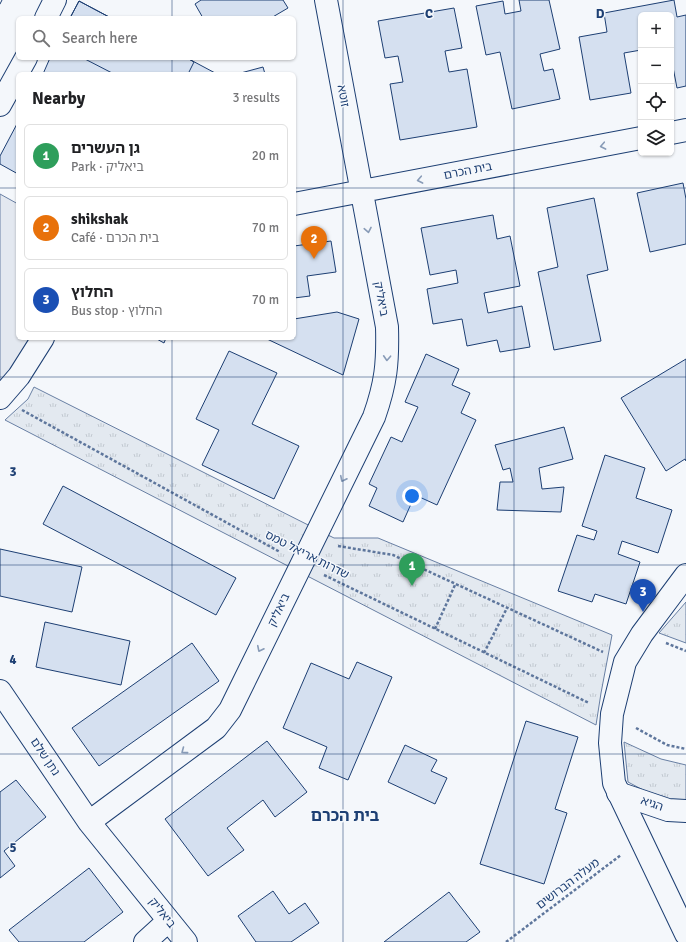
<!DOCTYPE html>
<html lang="en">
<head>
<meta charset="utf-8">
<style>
  body { margin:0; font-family:Signika,"Noto Sans Hebrew",sans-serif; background:#f6f6f6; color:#202124 }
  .controls { position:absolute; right:12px; top:12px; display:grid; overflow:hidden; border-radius:6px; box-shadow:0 1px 3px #0004 }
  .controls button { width:36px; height:36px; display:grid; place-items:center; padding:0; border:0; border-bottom:1px solid #e0e0e0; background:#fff; color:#202124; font:20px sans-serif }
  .you { position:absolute; left:412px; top:496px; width:14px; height:14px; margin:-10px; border:3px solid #fff; border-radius:50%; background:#1a73e8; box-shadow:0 0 0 6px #1a73e833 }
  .badge { display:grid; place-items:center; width:26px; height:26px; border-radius:50%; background:#c62828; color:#fff; font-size:13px; font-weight:700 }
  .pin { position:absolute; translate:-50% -33px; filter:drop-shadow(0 1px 2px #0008) }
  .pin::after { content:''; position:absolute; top:21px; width:14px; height:12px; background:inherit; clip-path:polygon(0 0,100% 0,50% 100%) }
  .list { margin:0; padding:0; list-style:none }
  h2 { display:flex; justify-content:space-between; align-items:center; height:52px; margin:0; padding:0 16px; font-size:17px }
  h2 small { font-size:13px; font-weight:400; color:#757577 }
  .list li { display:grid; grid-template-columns:26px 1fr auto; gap:12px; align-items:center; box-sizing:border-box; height:64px; margin:0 8px 8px; padding:0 8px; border:1px solid #e0e0e0; border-radius:6px }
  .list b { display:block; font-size:15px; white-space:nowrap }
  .list p { margin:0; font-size:13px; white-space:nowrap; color:#757577 }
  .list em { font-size:13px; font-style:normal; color:#757577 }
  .icon { flex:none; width:22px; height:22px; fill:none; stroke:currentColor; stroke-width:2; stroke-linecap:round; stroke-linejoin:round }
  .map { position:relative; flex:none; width:686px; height:942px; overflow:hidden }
  .search { position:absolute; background:#fff; box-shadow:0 1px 3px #0004; left:16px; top:16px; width:280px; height:44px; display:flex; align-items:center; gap:10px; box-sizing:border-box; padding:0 14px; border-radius:6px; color:#757577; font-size:15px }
  .panel { position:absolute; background:#fff; box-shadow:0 1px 3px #0004; left:16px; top:72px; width:280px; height:268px; border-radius:6px }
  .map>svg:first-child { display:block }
  .grass { fill:url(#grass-tufts); stroke:#687fa3 }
  .parking { fill:#e3e8f0; stroke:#687fa3 }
  .building { fill:#d5e0f0; stroke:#1d3f73 }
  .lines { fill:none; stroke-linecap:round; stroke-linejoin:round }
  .minor-casing { stroke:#1d3f73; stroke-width:24 }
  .tertiary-casing { stroke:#1d3f73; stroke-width:24 }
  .path { stroke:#5e769c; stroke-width:2.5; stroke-dasharray:3 2; stroke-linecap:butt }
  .minor { stroke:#f4f7fb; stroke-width:22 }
  .tertiary { stroke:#f4f7fb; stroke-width:22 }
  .tram { stroke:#1d3f73; stroke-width:1 }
  .oneway { stroke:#889bb7 }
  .grid { fill:none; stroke:#1d3f73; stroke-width:1; stroke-opacity:0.55 }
  .labels { text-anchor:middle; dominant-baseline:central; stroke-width:3; stroke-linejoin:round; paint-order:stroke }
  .street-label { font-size:12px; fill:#1d3f73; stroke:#f4f7fb }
  .district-label { font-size:16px; font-weight:bold; fill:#1d3f73; stroke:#f4f7fb }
  .grid-label { font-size:13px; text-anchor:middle; font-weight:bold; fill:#1d3f73; stroke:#f4f7fb; stroke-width:3; stroke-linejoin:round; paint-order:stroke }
</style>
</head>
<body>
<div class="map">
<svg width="686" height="942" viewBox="0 0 686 942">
  <defs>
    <pattern id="grass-tufts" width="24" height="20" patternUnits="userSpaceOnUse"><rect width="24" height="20" fill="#e3e9f0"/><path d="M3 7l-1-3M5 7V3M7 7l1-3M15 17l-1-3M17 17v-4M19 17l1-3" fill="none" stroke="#c2c9d1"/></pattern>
  </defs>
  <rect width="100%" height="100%" fill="#f4f7fb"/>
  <path class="grass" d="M34,387l300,151h44l234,97 -11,58 -5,32 -591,-305 23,-21z
    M686,602v41l-27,-10z
    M624,742l37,17 25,6v38l-24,-3 -34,-18z"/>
  <path class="parking" d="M0,194l18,10v134h25l-43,60z"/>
  <path class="building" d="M201,0h82l5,8 -17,10h-68l-8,-14z
    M519,0h30l11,49 -20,5 4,17 9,-2 7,30 -48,10 -12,-57 -14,3 -10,-49 27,-5 2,13 16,-3z
    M674,0l3,17 9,-2v71l-9,2 -6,-31v-42h-30v35l-17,3 7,40 -41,7 -11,-63 28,-5 -3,-19z
    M79,1l32,17h-41z
    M79,1l32,17h-41z
    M454,8l8,40 -17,3 4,21 18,-3 10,58 -77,13 -10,-56 13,-2 -5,-26 -13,2 -7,-37z
    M50,58h137l30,16h-174z
    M83,58h104l7,4 -6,12h-74z
    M263,67l2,7h-28z
    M18,122v52l-18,-10v-8z
    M683,183l3,16v45l-36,8 -13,-59z
    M594,198l14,72 -21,5 14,66 -47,9 -16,-78 20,-5 -11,-59z
    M493,215l4,24 13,-3 10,50 -36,7 4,20 34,-7 8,41 -30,5 -3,-12 -30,6 -5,-27 -29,5 -6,-35 31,-6 -2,-13 -26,5 -9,-47z
    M331,241l5,31 -29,4 3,20 -16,2v-52z
    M337,312l22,7 -16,56 -76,-36 27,-1v-19z
    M155,338h11l-2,5z
    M229,351l48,22 -25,51 47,22 -25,53 -72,-34 17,-35 -23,-11z
    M426,354l33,15 -7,16 18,8 -9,20 15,7 -39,85 -22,-10 -12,27 -34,-16 8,-18 -8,-4 22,-47 11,5 16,-35 -13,-5z
    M686,359v102l-1,-2 -19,12 -45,-73z
    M564,427l9,32 -34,9 3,21 22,-2 -3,25 -64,-2 3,-28h13l-3,-14 -7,2 -8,-25z
    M605,455l40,13 -9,30 36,12 -14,43 -36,-12 -4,13 22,8 -14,42 -31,-10 -3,8 -34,-11 19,-56 17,5 3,-9 -15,-5z
    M63,486l173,92 -20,37 -173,-91z
    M0,549l82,18 -10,45 -72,-16z
    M45,622l85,19 -9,44 -85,-18z
    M192,643l27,38 -120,85 -27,-38z
    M357,662l35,15 -44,103 -29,-12 8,-21 -44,-19 28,-65 38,16z
    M526,721l52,16 -23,72 12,4 -23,71 -64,-20z
    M267,741l40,51 -32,25 -12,-17 -36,28 17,22 -36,26 -43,-57z
    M405,745l32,15 -6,11 16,7 -12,26 -47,-22z
    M16,780l30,37 -42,34 11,15 -15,12v-86z
    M89,868l34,44 -39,30h-65l-10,-12z
    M273,891l16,23 16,-11 14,20 -28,19h-35l-18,-26z
    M449,892l31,40 -14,10h-82z"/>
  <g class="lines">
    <defs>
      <path id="minor" d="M671,133l15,-3
        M294,204l347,-66
        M0,398l19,-22 24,-38
        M0,691l89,131 97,120
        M618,793l50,17 18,1
        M89,822l127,-94 14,-18 144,-293c12,-34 14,-54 13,-90l-61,-327
        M145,942l23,-21"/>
      <path id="tertiary" d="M46,18l9,-18
        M0,105l26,-47
        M686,575l-44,59 -17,28 -13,52 -2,29 4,40 72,151"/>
    </defs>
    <use href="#minor" class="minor-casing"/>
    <use href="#tertiary" class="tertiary-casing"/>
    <path class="path" d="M22,410l258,142
      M338,546l55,9 210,97
      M324,575l265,128
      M435,629l20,-44
      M666,643l20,8
      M484,653l23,-45
      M636,728l31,17 19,4
      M506,942l115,-87"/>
    <use href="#minor" class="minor"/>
    <use href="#tertiary" class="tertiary"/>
    <path class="tram" d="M0,4l2,-4"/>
  </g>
  <defs><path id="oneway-chevron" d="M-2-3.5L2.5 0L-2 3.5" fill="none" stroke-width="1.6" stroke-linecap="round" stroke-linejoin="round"/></defs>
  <g class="oneway">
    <use href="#oneway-chevron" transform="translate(603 146) rotate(169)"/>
    <use href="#oneway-chevron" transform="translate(420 180) rotate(169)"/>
    <use href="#oneway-chevron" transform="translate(368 230) rotate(79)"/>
    <use href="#oneway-chevron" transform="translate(387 358) rotate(93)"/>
    <use href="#oneway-chevron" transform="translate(343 479) rotate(116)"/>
    <use href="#oneway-chevron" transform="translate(260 649) rotate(116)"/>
    <use href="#oneway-chevron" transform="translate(184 751) rotate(143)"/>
  </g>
  <path class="grid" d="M172,0v18M343,0v942M514,0v942M172,58v16M0,188h18M294,188h392M172,338v604M0,377h686M0,565h686M0,754h686"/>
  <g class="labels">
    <g class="street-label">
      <text transform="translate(343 96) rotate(80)">זוטא</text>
      <text transform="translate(468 171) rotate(-11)">בית הכרם</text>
      <text transform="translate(381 299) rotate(79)">ביאליק</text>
      <text transform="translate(307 555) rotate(27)">שדרות אריאל טמס</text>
      <text transform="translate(279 610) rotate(-64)">ביאליק</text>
      <text transform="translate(45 757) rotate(56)">נתן שלם</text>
      <text transform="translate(652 804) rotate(19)">הגיא</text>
      <text transform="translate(568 884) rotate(-37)">מעלה הברושים</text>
      <text transform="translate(162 913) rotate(51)">ביאליק</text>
    </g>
    <g class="district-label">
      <text x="345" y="816">בית הכרם</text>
    </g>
  </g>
  <g class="grid-label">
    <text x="429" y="18">C</text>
    <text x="600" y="18">D</text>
    <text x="13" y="476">3</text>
    <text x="13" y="664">4</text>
    <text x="13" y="852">5</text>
  </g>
</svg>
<div class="controls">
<button>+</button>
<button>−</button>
<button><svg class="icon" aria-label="locate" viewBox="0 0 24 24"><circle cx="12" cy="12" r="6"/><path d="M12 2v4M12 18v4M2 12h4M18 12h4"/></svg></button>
<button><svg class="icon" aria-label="layers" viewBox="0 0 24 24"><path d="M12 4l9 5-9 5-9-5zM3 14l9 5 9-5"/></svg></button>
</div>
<div class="you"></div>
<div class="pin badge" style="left:412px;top:586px;background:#2e9e5b">1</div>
<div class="pin badge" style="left:314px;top:259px;background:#e8710a">2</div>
<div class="pin badge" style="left:643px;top:612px;background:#1a4fb4">3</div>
<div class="search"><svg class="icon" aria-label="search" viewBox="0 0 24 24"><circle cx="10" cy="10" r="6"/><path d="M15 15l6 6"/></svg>Search here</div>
<section class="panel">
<h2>Nearby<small>3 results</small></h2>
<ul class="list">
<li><span class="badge" style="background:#2e9e5b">1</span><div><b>גן העשרים</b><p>Park · ביאליק</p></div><em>20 m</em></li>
<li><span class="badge" style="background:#e8710a">2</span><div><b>shikshak</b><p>Café · בית הכרם</p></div><em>70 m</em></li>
<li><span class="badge" style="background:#1a4fb4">3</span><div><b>החלוץ</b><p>Bus stop · החלוץ</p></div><em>70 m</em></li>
</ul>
</section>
</div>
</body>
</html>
